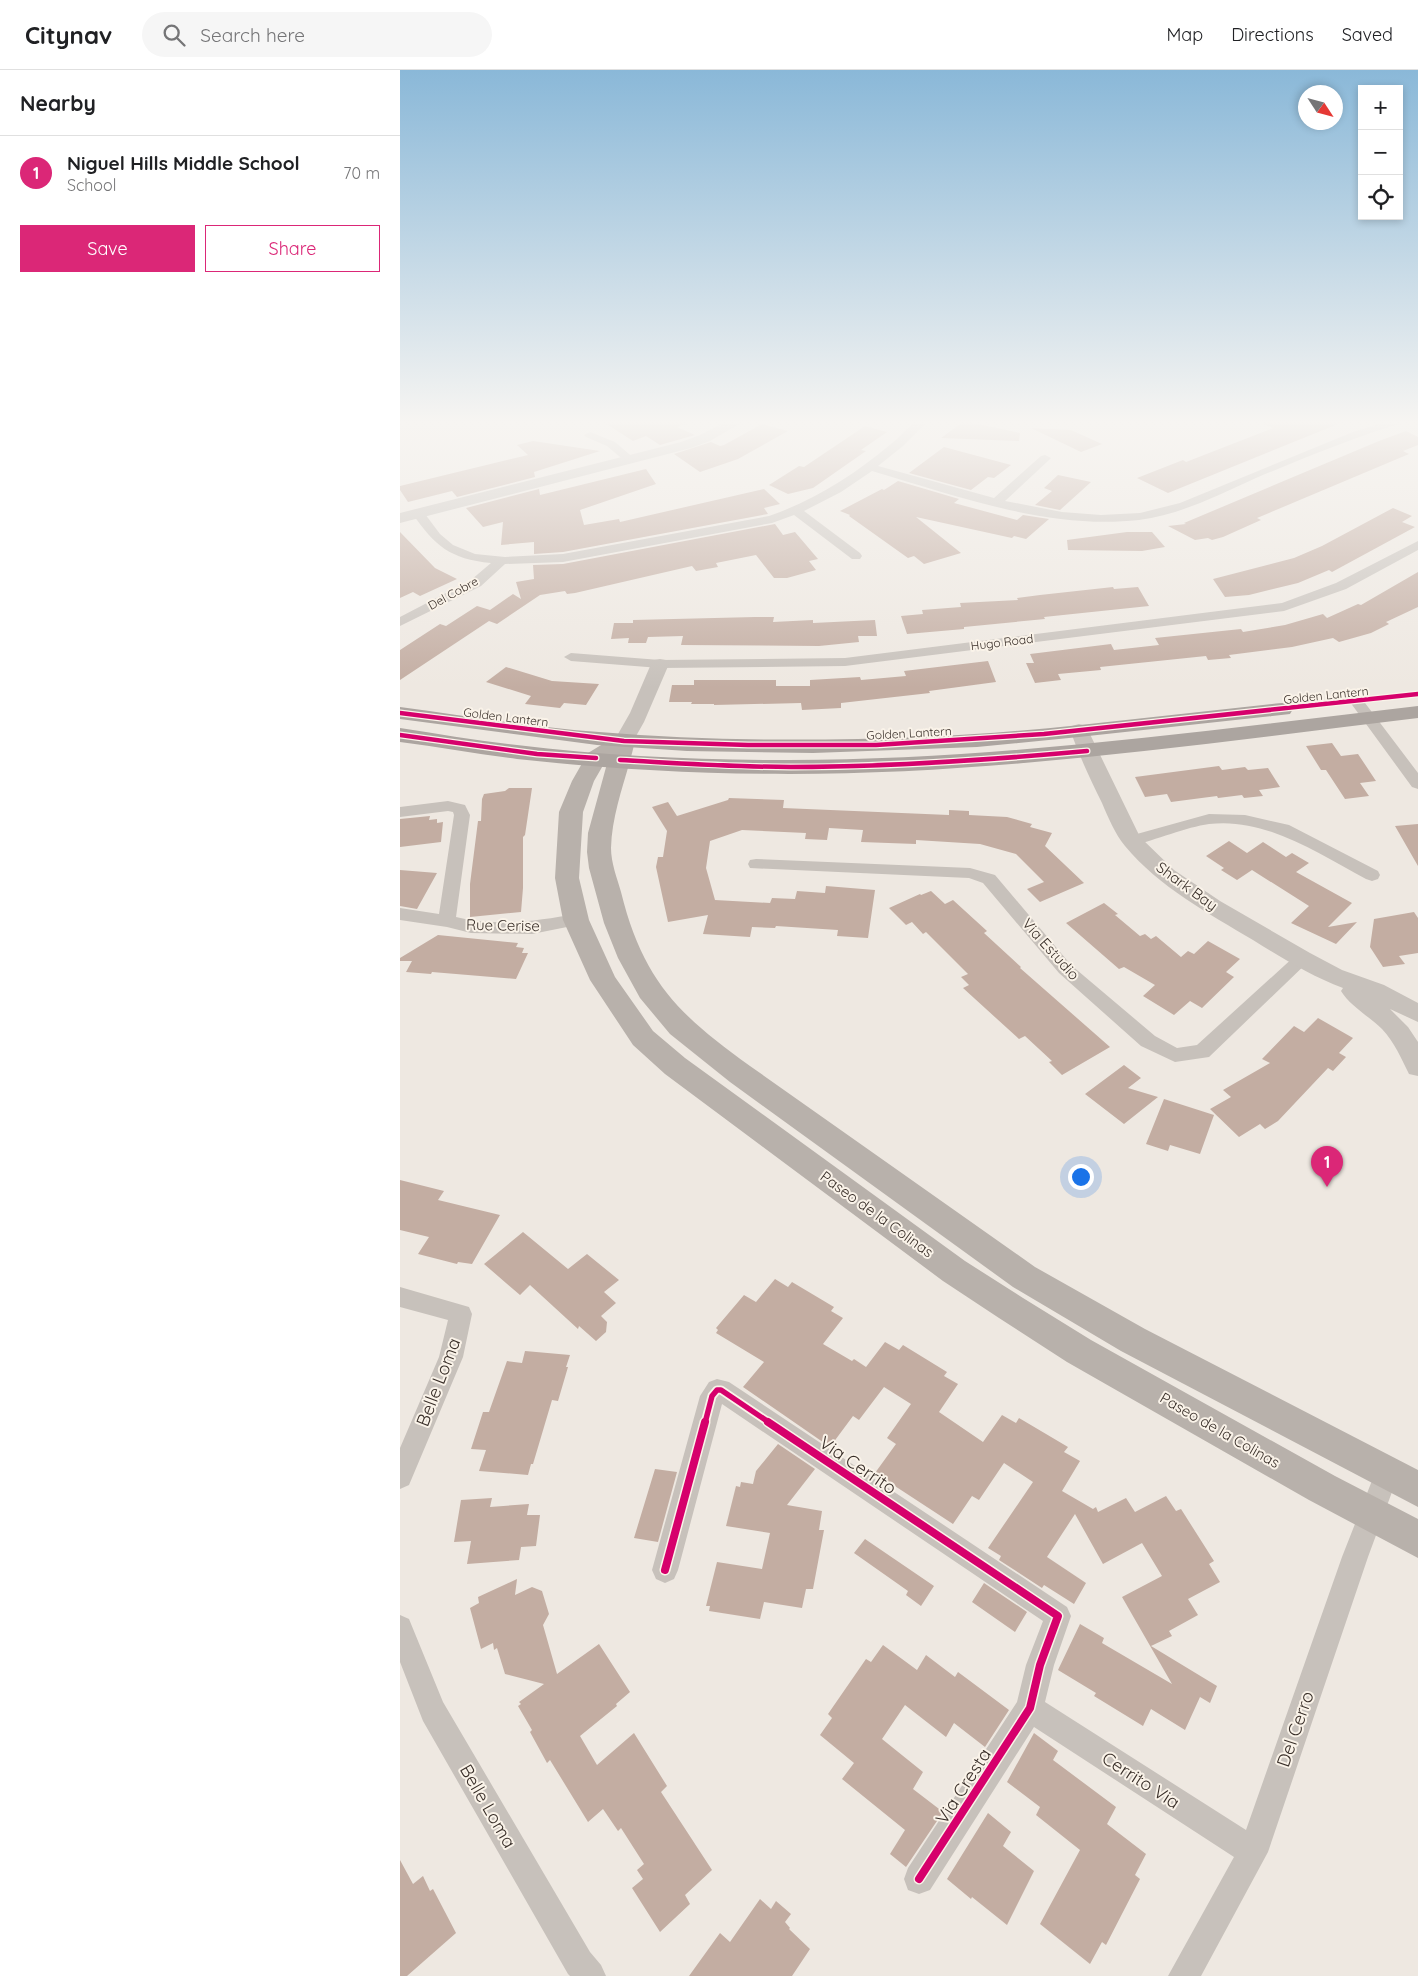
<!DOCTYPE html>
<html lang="en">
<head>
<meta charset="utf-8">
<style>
  body { margin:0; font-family:Quicksand,sans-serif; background:#f6f6f6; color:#202124 }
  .controls { position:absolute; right:15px; top:15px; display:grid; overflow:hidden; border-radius:0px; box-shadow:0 2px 8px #0003 }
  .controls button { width:45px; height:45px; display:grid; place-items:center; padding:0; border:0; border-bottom:1px solid #e0e0e0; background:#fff; color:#202124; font:25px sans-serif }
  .compass { position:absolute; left:898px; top:15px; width:45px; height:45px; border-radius:50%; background:#fff; box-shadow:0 2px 8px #0003; rotate:126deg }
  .you { position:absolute; left:680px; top:1106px; width:18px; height:18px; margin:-12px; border:4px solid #fff; border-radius:50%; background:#1a73e8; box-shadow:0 0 0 8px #1a73e833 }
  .badge { display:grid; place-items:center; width:32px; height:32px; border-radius:50%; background:#db2777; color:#fff; font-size:16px; font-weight:700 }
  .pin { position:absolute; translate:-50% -41px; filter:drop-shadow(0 1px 2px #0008) }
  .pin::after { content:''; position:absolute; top:26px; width:18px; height:15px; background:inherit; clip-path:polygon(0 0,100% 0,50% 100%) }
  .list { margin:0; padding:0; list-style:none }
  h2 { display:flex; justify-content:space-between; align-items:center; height:65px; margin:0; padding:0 20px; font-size:21px }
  h2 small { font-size:16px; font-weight:400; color:#757577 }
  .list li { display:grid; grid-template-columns:32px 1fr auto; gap:15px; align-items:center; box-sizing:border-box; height:75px; padding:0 20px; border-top:1px solid #e0e0e0 }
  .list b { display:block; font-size:19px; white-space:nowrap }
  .list p { margin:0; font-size:16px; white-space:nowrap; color:#757577 }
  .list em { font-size:16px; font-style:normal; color:#757577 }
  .actions { display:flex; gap:10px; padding:15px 20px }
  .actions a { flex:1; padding:11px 0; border:1px solid #db2777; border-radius:0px; text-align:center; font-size:18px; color:#db2777 }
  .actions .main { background:#db2777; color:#fff }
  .icon { flex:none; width:28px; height:28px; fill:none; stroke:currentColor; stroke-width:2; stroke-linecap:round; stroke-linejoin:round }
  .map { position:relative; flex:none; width:1018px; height:1906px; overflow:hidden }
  header { display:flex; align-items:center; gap:30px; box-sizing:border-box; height:70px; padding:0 25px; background:#fff; border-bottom:1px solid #e0e0e0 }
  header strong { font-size:24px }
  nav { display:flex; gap:28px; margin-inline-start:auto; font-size:18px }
  .search { width:350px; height:45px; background:#f6f6f6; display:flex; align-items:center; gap:12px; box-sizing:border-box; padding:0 18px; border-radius:28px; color:#757577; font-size:19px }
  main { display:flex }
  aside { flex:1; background:#fff }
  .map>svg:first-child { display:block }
  .building { fill:#c3ada2 }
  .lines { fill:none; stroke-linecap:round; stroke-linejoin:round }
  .minor { fill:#c7c1bb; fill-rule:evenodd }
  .tertiary { fill:#c7c1bb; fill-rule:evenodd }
  .secondary { fill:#b8b1ab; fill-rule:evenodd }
  .primary { fill:#aca5a0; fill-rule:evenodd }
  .cycleway-far2-casing { stroke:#faf3e9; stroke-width:7 }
  .cycleway-far1-casing { stroke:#faf3e9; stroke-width:9 }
  .cycleway-casing { stroke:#faf3e9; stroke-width:11 }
  .cycleway-far2 { stroke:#d6006c; stroke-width:4.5 }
  .cycleway-far1 { stroke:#d6006c; stroke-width:5.5 }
  .cycleway { stroke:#d6006c; stroke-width:8 }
  .labels { text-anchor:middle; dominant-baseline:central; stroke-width:4; stroke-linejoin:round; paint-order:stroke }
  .far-street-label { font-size:12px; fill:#382e28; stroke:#faf3e9 }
  .street-label { font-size:15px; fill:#382e28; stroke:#faf3e9 }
  .near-street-label { font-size:18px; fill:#382e28; stroke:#faf3e9 }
</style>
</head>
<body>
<header>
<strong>Citynav</strong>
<div class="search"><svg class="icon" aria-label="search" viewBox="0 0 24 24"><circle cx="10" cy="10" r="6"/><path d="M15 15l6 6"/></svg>Search here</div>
<nav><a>Map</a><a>Directions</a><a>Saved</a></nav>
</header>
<main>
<aside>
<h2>Nearby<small></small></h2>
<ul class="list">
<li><span class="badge">1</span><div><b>Niguel Hills Middle School</b><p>School</p></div><em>70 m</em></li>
</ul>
<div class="actions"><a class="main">Save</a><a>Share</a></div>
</aside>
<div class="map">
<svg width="1018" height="1906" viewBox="0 0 1018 1906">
  <rect width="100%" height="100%" fill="#eee8e1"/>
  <path class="building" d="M202,351h82l1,3 -8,3 18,8 -35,10 -14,-9 -13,5z
    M564,351l56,12 -1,8 -78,-3z
    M857,351l86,1 -175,71 -31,-15 46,-18 3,2 87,-34z
    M362,354l26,7 -50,28 -38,13 -26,-18 37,-12 9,4 4,-1z
    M465,356l22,6 -26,18 5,1 -53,37 -25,6 -19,-9 30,-19 5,1z
    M631,358l40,2 31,14 -21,8z
    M1006,361l12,6v8l-15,6 6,3 -152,64 4,2 -38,17 -11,3 -4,-2 -13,2 -27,-14 18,-2 -2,-1 195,-82z
    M133,371l67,10 -66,21 1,5 -78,20 -5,-6 -44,11 -8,-12v-4l128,-31 -11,-10z
    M544,377l67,18 -17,13 -6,-1 -17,13 -62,-17z
    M246,399l10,15 -76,26 4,15 35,-6 1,3 144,-33 16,15 -16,4 4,6 -205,38 -29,2v-12l-33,3 2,-23 -20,5 -17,-19 73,-19 1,6z
    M658,405l33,7 -31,28 -25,-5 17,-14 -8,-3z
    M498,411l61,18 -5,4 63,17 6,-5 26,4 -23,20 -12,-3 -2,2 -96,-21 45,36 -37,11 -10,-8 -6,2 -59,-42 1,-1 -10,-4 42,-22 2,1z
    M993,438l19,8 -10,6 13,5 -83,45 -3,-2 -31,13 -49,12 -24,2 -12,-18 81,-21 28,-12z
    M375,454l8,11 12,-3 23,27 -9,2 7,9 -29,8h-13l-18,-23 -40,8 2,4 -22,4 -4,-5 -117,27 -8,1 -2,-3 -25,4 -43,29 -8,-3 -89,59v-30l40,-26 6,2 31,-20 13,4 23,-16 8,5 -5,-17 18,-3 -1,-14 30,-1z
    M0,462l35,36 22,11 -37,17 -7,-4 -13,6z
    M727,462h25l13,15 -23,4 -74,-1 -1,-10z
    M1018,502v35l-32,15 3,2 -18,9 -32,9 -6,-4 -41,9 -63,8 2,3 -23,2 -2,-4 -106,11 1,3 -43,4 3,6 -26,3 -9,-20h8l-4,-9 81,-10 3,6 45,-5 -4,-7 86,-9 2,3 42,-7 38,-11 4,4 31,-14 3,1z
    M713,517l1,2 24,-2 11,19 -105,11 1,2 -81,8v2l-57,5 -6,-18 22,-2 -1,-4 39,-3 -1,-4 58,-3 -1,-2 23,-3z
    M355,547h19l-1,5 40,-2v3l62,-3 2,16h-19l1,6 -40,4 -138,-1 2,-9 -35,1 -2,6h-18l1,-5 -18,1 3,-16h19v-3z
    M588,591l8,21 -67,9 1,2 -89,10v5l-39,2 -1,-7 -87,2v-1h-23l1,-2h-23l3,-17h22v-5h82v6h34v-6l50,-3 1,3 45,-4 -2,-5z
    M106,597l46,14 47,3 -13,21 -22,-2 -4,5 -35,-4 6,-8 -45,-14z
    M932,673l9,13 17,-2 18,27 -16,2 9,13 -24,3 -19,-29h-5l-15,-24z
    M819,696l3,4 23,-3 3,3 20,-2 12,19 -21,3 4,6 -19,2 -2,-3 -24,3 -1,-2 -46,6 -4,-8 -22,3 -10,-20z
    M109,718h23l-7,47 -2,2v51l-2,24 -51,5v-33l8,-63h3l1,-22 2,-5 21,-3z
    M329,728l55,2 -1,8 166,7v-5l20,1v4l38,2 25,7 -2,3 22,6 -7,13 39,37 -44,19 -13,-13 17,-7 -28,-28 -36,-10 -64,-4v4l-55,-2 2,-12 -34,-2 -2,12 -22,-1 1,-6 -64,-3 -32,11 -4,27 9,32 55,3 2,-5 23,1 2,-8 28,2 1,-7 49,4 -7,48 -31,-2 1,-6 -62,-4 -1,2 -23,-1 -2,10 -47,-3 5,-19 -40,7 -12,-55 2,-10h5l4,-26 -15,-24 16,-5 9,14 51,-16z
    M30,746l-1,4 8,-1v4l6,-1 -2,20 -41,5v-28z
    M1018,754v42l-23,-40z
    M829,771l18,12 16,-11 23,15 6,-4 17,10 -13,9 56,31 -24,24 29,-5 -21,22 -45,-21 18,-17 -57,-36 -15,10 -16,-10 3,-2 -18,-12z
    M0,800l37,3 -20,36 -17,-3z
    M531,821l14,13 8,-4 34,31 -3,2 37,34 -1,1 90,79 -48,28 -13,-13 3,-1 -27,-25 -6,3 -56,-51 6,-3 -8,-8 7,-3 -42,-42 -3,2 -11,-12 -6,3 -17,-17 31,-14 1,1z
    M704,833l14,11 -3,1 25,21 5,-2 6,5 5,-3 25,21 7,-6 6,3 14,-13 32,18 -14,13 8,5 -32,31 -12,-7 -16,14 -31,-19 12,-11 -31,-18 -5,2 -53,-46z
    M1014,842l4,6v35l-19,3 6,8 -22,3 -13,-20 4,-28z
    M38,865l80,8 -2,4 8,1 -2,5h6l-12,26 -84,-7 -1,2 -25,-2 6,-11h-12v-3z
    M918,948l35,20 -14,15 7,4 -13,14 -5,-3 -50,53 -13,8 -5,-5 -21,13 -29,-28 21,-12 -8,-7 47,-27 -8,-4 32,-33 10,6z
    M724,995l17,13 -13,10 30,9 -34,27 -39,-30z
    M764,1029l50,16 -14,39 -30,-9 -2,6 -22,-7z
    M0,1110l44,11 -6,9 62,15 -28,49 -14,-2 -1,2 -39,-10 11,-17 -29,-7z
    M123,1162l45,37 19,-15 32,26 -15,12 12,11 -15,13 6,6 -1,10 -10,9 -17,-15 -1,3 -48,-44 -10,10 -36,-31z
    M375,1209l13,8 4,-5 42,25 -3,4 12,7 -20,26 29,17 2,-2 12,8 19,-25 14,8 4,-5 44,27 -3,4 14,8 -19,28 44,30 19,-27 14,8 3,-5 49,29 -4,5 16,9 -18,30 31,18 3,-2 2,5 28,-14 9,14 31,-16 10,15 5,-2 33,52 -5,3 11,18 -32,17 10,16 -29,16 3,5 -21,10 66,40 -7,17 -10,-6 -15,33 -34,-21 -8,17 -49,-30 2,-3 -38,-23 22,-46 24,14 -2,5 70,41 -50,-87 40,-21 -20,-33 -39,21 -28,-50 -28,43 39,26 -12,21 -30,-19 -2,3 -43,-28 2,-4 -13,-8 45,-66 -29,-19 -25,37 -7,-4 -19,28 -78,-51 21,-29 -9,-6 24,-34 -27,-17 -25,33 -6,-4 -23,31 -87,-60 21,-25 -48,-29 2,-3 -2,-2 28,-33 12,7z
    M125,1281l45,4 -4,12h2l-10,34 -6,-1 -19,64h-2l-3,11 -49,-4 7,-21 -15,-1 12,-37h6l18,-51 15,2z
    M378,1374l37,25 -28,36 35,6 -3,19h5l-11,59h-7l-4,19 -38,-6 -4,17 -51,-8 1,-5h-4l11,-44 45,7 8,-36 -44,-7 10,-40 4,1 1,-5 12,2 3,-13z
    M255,1399l22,3 -19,70 -24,-4z
    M92,1428l-2,9 39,-3 -2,11h13l-4,31 -15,1 -2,13 -52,4 4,-23 -17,1 7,-42z
    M465,1469l69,47 -13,20 -15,-11 2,-4 -54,-38z
    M117,1509l-2,16 17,-8 10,4 7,23 -6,11 14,49 42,-30 31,48 -14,12 1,2 -37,30 17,29 37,-32 33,53 -6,6 51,78 -27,25 5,9 -30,28 -28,-44 11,-9 -6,-9 7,-6 -23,-36 -3,3 -15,-22 -15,13 -38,-62 -3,3 -17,-31 2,-2 -14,-24 3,-2 -2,-2 25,-18 -39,-10 -8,-26 -3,2 -1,-7 -12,6 -11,-41 9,-5 -1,-6z
    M584,1513l43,29 -12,20 -43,-30z
    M483,1575l34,25 9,-15 29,22 3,-5 51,38 -24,37 -31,-24 -8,14 -41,-32 -23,34 41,33 -10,17 30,23 -37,55 -16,-13 15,-24 -63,-51 12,-16 -34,-28 12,-17 -4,-4 38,-55 5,3z
    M634,1663l24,18 -5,9 63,47 -9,17 39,30 -11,21 5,4 -34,66 -4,-3 -12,22 -50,-40 40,-74 -44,-35 4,-8 -33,-25z
    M588,1743l23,19 -8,14 31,25 -27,54 -35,-28 -1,2 -24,-20z
    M0,1790l13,24 10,-8 7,15 3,-2 23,44 -49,43h-7z
    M360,1829l11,10 5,-8 15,13 -6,8 5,6 -1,1 21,20 -18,27h-103l31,-43 10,9z"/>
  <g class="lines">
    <path class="minor" d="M516,351h12l-25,25 -25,20 116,32 47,-42 4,-1 6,3 -2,2 -44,41 57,11 39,3 39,-2 40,-10 173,-71 35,-11h15l-1,2c-50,15 -98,35 -146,55 -38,17 -76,37 -117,42 -91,10 -182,-24 -267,-49l-31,21 -37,19 56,42 2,3 -2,3h-8l-58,-44 -22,8 -209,39 -58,2 -24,22 -81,40v-9l71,-37 20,-17c-41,-4 -56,-17 -79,-50l2,-3h8l18,24 13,11 22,9 30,3 58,-3 206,-38c46,-16 85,-41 122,-72 9,-7 16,-16 25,-23z
      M190,362l25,10 21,18 -2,2h-8l-19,-16 -21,-9 -2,-2z
      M1018,471v9l-72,39 -62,22 -439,55 -185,2 -89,-7 -7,-4 7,-4 89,7 185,-2 437,-55 54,-20z
      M957,628l5,1 56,74v16l-6,-2 -62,-85 2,-3z
      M48,731l17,4 5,10 -14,102c39,10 81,4 120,-3l6,2 3,4 -3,4 -50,10 -61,-1 -24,-6 -47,-7v-12l39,6 15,-99 -1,-3 -5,-1 -48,6v-10z
      M809,744l36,1 44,10 89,46 2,4 -2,4 -6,2 -6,-2c-48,-25 -100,-62 -157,-55 -22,3 -54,16 -77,22l-6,-1 -2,-4 2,-4z
      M356,789l214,9 25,7 76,90 84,71 22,12 20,-3 99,-90 6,-2 6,2 3,4 -102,98 -34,5 -34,-16 -82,-73 -76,-90 -14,-5 -219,-10 -2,-4 2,-4z
      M0,1217l69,20 3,7 -9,43 -54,128 -9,4v-41l39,-91 9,-37 -48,-13z
      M317,1309l12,3 338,225 4,9 -17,49 -9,37 201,128 96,-273 33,-84 3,-8 9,-4 9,4 3,8 -31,84 -100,295 -67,124h-33l66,-119 -200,-130 -104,163 -11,4 -11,-4 -4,-11 4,-11 109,-166 9,-37 17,-44 -321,-217 -44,166 -4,9 -9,4 -9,-4 -4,-9 48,-174 9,-14z
      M0,1545l9,4 34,83 147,250 11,13 5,11h-36l-2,-2 -145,-253 -23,-59z"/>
    <path class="tertiary" d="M327,351h17l-34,20 -19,7 -291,75v-10l281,-71 19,-7z
      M260,589l6,1 3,4 -25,58 -13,23 -7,2 -7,-2 -3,-4 16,-28 21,-49 3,-4z
      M679,654l7,2 54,111 34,33 46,31 90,52 32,17 42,15 34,18v19l-28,-13 18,18 10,15v34l-9,-2c-8,-16 -14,-31 -27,-45 -12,-12 -32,-23 -41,-38l2,-3c-32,-12 -61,-30 -90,-48 -45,-27 -94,-53 -128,-94 -10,-12 -17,-29 -23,-43 -12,-24 -23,-48 -32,-73l2,-4z"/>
    <path class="secondary" d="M224,664l8,2 3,5c-8,36 -23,70 -24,107 0,15 6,30 10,44 22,89 58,123 129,174l285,201 110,62 273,141v37l-297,-156 -108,-64 -283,-205 -60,-48 -30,-36 -22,-40 -14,-35 -15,-55 -2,-16 1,-19 20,-73 -3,2 -11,19 -11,31 -4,66 10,42 26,57 38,54 32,27 280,203 58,37 68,42 244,136 83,43v39l-109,-58 -242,-138 -68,-44 -56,-37 -278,-207 -32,-29 -43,-65 -27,-60 -8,-42 4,-66 13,-31 16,-28 28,-17z"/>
    <path class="primary" d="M882,633l8,1 3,5 -3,5 -211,23 -102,10 -164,6 -126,-2 -90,-6 -197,-26v-12c66,9 132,20 199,25 107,9 216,9 324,5 120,-5 240,-22 359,-34z
      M1018,636v12c-209,25 -418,56 -629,56 -91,0 -182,-5 -272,-15 -39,-5 -78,-12 -117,-17v-14c39,6 78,13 117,17 90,11 181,15 272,15 211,0 420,-30 629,-54z"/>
    <defs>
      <path id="cycleway-far2" d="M0,643l224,28 124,4h128l168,-11 374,-40
        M0,665l137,19 59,4
        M220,690c57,3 114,7 171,7 99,0 198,-7 296,-16"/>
      <path id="cycleway-far1" d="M305,1353l7,-27 5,-6h4l49,33"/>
      <path id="cycleway" d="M368,1352l290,194 -18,49 -10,43 -111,171
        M265,1500l40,-148"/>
    </defs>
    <use href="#cycleway-far2" class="cycleway-far2-casing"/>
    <use href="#cycleway-far1" class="cycleway-far1-casing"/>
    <use href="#cycleway" class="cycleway-casing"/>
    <use href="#cycleway-far2" class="cycleway-far2"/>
    <use href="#cycleway-far1" class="cycleway-far1"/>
    <use href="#cycleway" class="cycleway"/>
  </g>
  <linearGradient id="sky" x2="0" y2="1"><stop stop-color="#8ab8d8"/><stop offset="0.57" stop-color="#f7f5f2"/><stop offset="1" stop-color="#f7f5f2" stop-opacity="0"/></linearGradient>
  <rect width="1018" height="618" fill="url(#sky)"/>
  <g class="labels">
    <g class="far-street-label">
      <text transform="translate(53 523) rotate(-29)">Del Cobre</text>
      <text transform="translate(602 572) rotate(-7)">Hugo Road</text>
      <text transform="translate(926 625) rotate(-6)">Golden Lantern</text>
      <text transform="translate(106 647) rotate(7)">Golden Lantern</text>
      <text transform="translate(509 663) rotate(-3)">Golden Lantern</text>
    </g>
    <g class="street-label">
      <text transform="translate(787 816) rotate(36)">Shark Bay</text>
      <text transform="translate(103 855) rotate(1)">Rue Cerise</text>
      <text transform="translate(651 879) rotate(48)">Via Estudio</text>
      <text transform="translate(477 1144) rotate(36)">Paseo de la Colinas</text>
      <text transform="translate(820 1360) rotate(30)">Paseo de la Colinas</text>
    </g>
    <g class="near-street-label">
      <text transform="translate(38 1312) rotate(-69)">Belle Loma</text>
      <text transform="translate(458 1395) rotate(34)">Via Cerrito</text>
      <text transform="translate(895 1659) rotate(-71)">Del Cerro</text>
      <text transform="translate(741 1710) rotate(33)">Cerrito Via</text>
      <text transform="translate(563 1716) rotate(-57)">Via Cresta</text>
      <text transform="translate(88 1736) rotate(60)">Belle Loma</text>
    </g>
  </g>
</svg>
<div class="controls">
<button>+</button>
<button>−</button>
<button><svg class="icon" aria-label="locate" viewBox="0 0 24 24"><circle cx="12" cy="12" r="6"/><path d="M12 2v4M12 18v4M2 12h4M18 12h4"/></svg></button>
</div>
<svg class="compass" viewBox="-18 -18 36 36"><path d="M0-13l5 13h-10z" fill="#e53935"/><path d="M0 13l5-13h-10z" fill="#757577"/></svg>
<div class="you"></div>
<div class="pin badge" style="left:927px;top:1117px">1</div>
</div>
</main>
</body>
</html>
